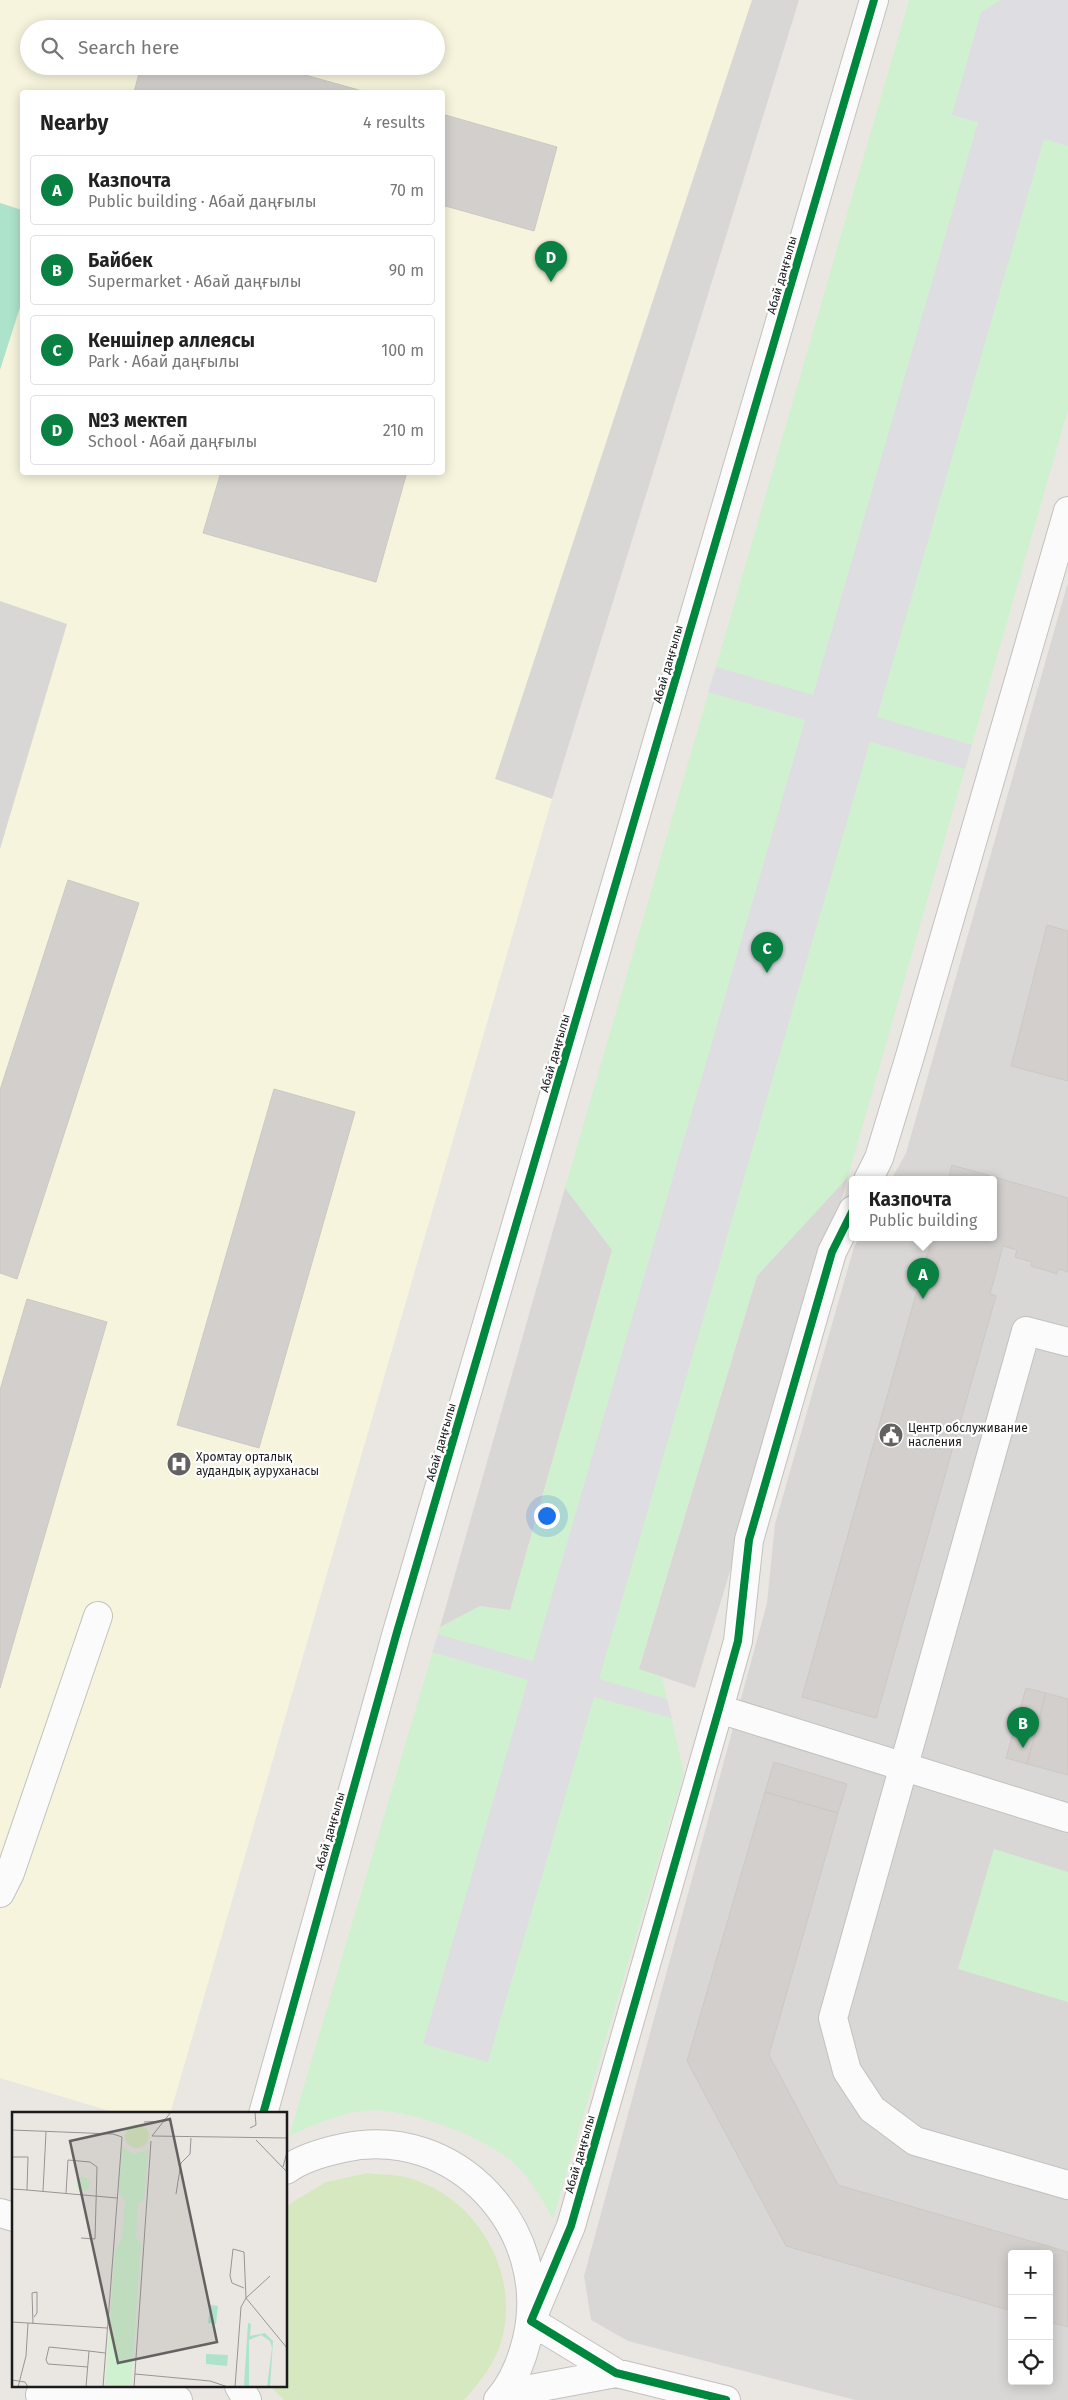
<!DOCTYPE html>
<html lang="en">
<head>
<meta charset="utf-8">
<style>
  body { margin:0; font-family:"Fira Sans",sans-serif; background:#f6f6f6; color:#222 }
  .controls { position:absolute; right:15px; bottom:15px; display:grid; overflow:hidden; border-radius:5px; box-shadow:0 2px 12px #0003 }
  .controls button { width:45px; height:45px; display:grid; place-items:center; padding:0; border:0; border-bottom:1px solid #e0e0e0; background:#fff; color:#222; font:25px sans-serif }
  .you { position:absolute; left:546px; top:1515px; width:18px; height:18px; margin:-12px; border:4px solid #fff; border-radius:50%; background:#1a73e8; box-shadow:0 0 0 8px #1a73e833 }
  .badge { display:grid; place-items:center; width:32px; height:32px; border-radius:50%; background:#0b8043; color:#fff; font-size:16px; font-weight:700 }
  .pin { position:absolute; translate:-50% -41px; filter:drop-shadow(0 1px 2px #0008) }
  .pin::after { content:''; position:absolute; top:26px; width:18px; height:15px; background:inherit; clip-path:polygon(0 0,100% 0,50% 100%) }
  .popup { position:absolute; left:849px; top:1176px; width:148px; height:65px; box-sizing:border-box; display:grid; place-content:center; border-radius:5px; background:#fff; filter:drop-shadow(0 1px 4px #0005); font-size:16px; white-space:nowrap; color:#767676 }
  .popup b { font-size:19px; color:#222 }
  .popup::after { content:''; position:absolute; left:50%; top:100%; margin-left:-10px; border:10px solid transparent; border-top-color:#fff }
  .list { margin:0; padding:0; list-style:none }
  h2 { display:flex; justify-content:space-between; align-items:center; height:65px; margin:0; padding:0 20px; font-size:21px }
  h2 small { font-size:16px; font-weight:400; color:#767676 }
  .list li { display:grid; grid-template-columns:32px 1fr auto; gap:15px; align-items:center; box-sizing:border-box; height:70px; margin:0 10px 10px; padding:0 10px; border:1px solid #e0e0e0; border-radius:5px }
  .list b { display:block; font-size:19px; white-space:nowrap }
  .list p { margin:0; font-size:16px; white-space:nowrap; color:#767676 }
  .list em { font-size:16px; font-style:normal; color:#767676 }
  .icon { flex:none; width:28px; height:28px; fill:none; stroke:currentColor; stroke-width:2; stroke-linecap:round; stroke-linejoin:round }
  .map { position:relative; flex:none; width:1068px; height:2400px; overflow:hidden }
  .search { position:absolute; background:#fff; box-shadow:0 2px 12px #0003; left:20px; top:20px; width:425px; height:55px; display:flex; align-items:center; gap:12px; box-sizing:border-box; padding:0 18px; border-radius:28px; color:#767676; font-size:19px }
  .panel { position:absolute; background:#fff; box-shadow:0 2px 12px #0003; left:20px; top:90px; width:425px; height:385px; border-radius:5px }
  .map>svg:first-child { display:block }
  .residential { fill:#d9d7d5; fill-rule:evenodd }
  .education { fill:#f6f4dc; fill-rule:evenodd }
  .grass { fill:#d6e8c0 }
  .park { fill:#d0f1cf }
  .pitch { fill:#ade3cb }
  .parking { fill:#d8d7d5 }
  .plaza { fill:#dedde2 }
  .building { fill:#d2cfcc; stroke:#cdc8c4 }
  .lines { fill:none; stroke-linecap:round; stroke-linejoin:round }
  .minor-casing { stroke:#c2c1bf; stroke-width:30 }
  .minor { stroke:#fcfbfb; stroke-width:28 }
  .cycleway-casing { stroke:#fff; stroke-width:11 }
  .cycleway { stroke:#00873e; stroke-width:8 }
  .labels { text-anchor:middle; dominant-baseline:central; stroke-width:4.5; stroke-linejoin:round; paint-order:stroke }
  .street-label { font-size:12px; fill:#1b1b1b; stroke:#fff }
  .poi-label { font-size:12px; fill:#1b1b1b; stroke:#fff; text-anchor:start }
  .inset-road { fill:none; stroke:#979593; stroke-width:1 }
  .view { fill:#636261; fill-opacity:0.15; stroke:#636261; stroke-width:2.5 }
  .inset-edge { fill:none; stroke:#1b1b1b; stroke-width:2.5 }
</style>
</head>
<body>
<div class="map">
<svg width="1068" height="2400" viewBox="0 0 1068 2400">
  <rect width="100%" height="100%" fill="#eae7e3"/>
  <path class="residential" d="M0,0h799l-247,799 -57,-20 -495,70zM29,29h407v37h-407zM22,92h420v380h-420z
    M1068,582v1818h-213l-227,-59 -37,-21 -7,-44 183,-673 8,-79 79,-277 5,-9h134v-58h-102l15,-27zM1012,2254h37v127h-37z"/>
  <path class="education" d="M0,0h752l-257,779 57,20 -382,1315h-50l-120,-36v-1229l67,-225 -67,-23zM29,29h407v37h-407zM22,92h420v380h-420z"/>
  <path class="grass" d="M367,2173c13,2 29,1 42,5 67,19 111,93 93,161 -6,24 -22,43 -38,61h-180l-14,-14h16v-178l5,-5 35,-21z"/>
  <path class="park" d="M909,0h159v410l-220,767 -91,99 -118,392 23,9 22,96 -131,446c-12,-21 -23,-42 -42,-58 -30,-26 -111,-56 -150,-50 -26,4 -49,15 -72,25l151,-509 40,-21 30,4 102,-360 -47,-62z
    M994,1849l74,23v130l-110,-33z"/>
  <path class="pitch" d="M0,203l22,7v91l-22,69z"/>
  <path class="parking" d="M848,1177l-153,511 -56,-19 118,-393z
    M565,1188l47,62 -102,360 -30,-4 -40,21z"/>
  <path class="plaza" d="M1001,0h67v146l-24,-7 -167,578 95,28 -7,24 -95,-27 -271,937 68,20 5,19 -78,-21 -106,365 -65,-18 105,-364 -96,-28 6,-18 95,27 272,-941 -97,-28 8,-25 97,28 165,-573 -26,-7 29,-103z"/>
  <path class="building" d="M141,66h132l93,26h-232z
    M442,114l115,33 -23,84 -92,-26z
    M221,472h186l-31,110 -173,-49z
    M68,880l71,23 -122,376 -17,-6v-183z
    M1047,925l21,6v150l-57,-15z
    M274,1089l81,23 -96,336 -82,-23z
    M952,1165l116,33v74l-10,-3 -1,5 -26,-8 1,-4 -17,-5 2,-7 -14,-4 -13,48 6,2 -120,422 -74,-21 130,-459h61v-58h-45z
    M27,1299l80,23 -107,366v-298z
    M1026,1688l20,5 -19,71 -21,-6z
    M1046,1693l22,6v76l-41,-11z
    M774,1762l73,22 -9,29 -73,-21z
    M765,1792l73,21 -69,242 69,130 230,67v75l-19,-5v-68h-37v57l-226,-65 -99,-185z"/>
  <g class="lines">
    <defs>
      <path id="minor" d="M868,1180l11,-22 31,-102 158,-545
        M1068,1342l-42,-11 -193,687 14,53 25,38 43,32 153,44
        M719,1709l349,109
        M0,1893l10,-20 88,-257
        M263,2114l134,-482 477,-1632
        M286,2170c16,-12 38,-18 57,-22 112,-25 210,81 184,191 -5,21 -14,44 -29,61
        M0,2213l14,4
        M239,2386l8,14
        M504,2394l112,-21
        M40,2395l97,-2 41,7
        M726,2400l-110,-27 -85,-52 40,-95 148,-517 19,-68 11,-101 83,-288 21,-42"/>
    </defs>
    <use href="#minor" class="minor-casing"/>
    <use href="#minor" class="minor"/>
    <defs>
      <path id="cycleway" d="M263,2114l134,-482 477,-1632
        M726,2400l-110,-27 -85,-52 40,-95 148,-517 19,-68 11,-101 83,-288 21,-42"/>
    </defs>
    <use href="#cycleway" class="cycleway-casing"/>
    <use href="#cycleway" class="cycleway"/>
  </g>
  <defs>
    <symbol id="civic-disc" viewBox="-11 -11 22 22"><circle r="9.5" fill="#636261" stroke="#fff"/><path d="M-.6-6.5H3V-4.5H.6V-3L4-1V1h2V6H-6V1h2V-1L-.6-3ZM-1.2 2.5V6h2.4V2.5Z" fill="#fff"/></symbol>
    <symbol id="hospital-disc" viewBox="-11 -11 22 22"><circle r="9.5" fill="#636261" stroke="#fff"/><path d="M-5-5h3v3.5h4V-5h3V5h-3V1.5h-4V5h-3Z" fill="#fff"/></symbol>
  </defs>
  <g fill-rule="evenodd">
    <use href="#civic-disc" x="877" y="1421" width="28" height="28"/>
    <use href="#hospital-disc" x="165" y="1450" width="28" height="28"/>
  </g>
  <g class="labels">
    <g class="street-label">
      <text transform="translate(782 275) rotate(-74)">Абай даңғылы</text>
      <text transform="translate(668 664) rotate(-74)">Абай даңғылы</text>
      <text transform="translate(555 1053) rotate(-74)">Абай даңғылы</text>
      <text transform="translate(441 1442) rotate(-74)">Абай даңғылы</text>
      <text transform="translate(330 1831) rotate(-74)">Абай даңғылы</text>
      <text transform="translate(580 2154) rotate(-74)">Абай даңғылы</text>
    </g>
    <g class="poi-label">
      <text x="908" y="1428">Центр обслуживание<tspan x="908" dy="14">насления</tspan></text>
      <text x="196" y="1457">Хромтау орталық<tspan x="196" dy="14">аудандық ауруханасы</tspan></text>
    </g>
  </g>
  <g transform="translate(12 2112)">
    <rect width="275" height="275" fill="#eae7e3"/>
    <path d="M113 24a12 12 0 1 1 24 0a12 12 0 1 1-24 0Z" fill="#d6e8c0"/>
    <path d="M110,35l12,7 14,-4 -4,50 -6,3 -2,35 5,5 -10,144h-26l10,-137 7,-11 3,-39 -7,-9zM64 72a7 7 0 1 1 14 0a7 7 0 1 1-14 0Z" fill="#d0f1cf"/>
    <path d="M198,193l8,1 -2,18 -8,-1zM236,211l3,1 -1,12 15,-3 8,8 -3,46h-3l5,-39 -2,-7 -9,-6 -12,5v47l-5,-2zM194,242l22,1 -1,11 -21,-2z" fill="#ade3cb"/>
    <path class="inset-road" d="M132,10l22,-1M238,16l6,-3 -1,-13M0,18l101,4 9,3 -19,250M140,24l135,2M140,24l19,-24M244,28l31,32M0,45h16l-1,33 -15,-1M271,55l4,-15M15,78l90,8M31,79l3,-59M54,81l2,-33 22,2 7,5 -2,72 -14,-1M164,82l5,-31 9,-9 1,-16M232,176l-12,-5 -2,-7 3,-27 11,3 2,46 24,-22M0,210l95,6M21,212l-1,-31 5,-1v21l-3,4M76,255l-40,-3 -2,-4 3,-13 40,4M123,262l75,7 18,6M0,268l13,2 3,5M6,275l8,-31 2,-33M74,275l3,-36 16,2M122,275l17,-246M223,275l6,-80 5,-9 41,50"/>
    <path class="view" d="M158,7l47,223 -99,21 -48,-222z"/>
    <rect width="275" height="275" class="inset-edge"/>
  </g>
</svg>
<div class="controls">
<button>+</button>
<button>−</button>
<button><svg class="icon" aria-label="locate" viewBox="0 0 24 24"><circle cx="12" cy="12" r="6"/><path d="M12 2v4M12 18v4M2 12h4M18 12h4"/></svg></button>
</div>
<div class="you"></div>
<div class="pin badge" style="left:923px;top:1299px">A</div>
<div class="popup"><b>Казпочта</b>Public building</div>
<div class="pin badge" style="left:1023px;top:1748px">B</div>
<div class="pin badge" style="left:767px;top:973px">C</div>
<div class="pin badge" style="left:551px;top:282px">D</div>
<div class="search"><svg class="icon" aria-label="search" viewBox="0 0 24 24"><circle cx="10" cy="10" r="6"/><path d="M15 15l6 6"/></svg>Search here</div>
<section class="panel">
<h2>Nearby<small>4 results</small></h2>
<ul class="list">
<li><span class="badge">A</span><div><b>Казпочта</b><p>Public building · Абай даңғылы</p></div><em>70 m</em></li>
<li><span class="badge">B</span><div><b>Байбек</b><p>Supermarket · Абай даңғылы</p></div><em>90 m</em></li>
<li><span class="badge">C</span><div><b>Кеншілер аллеясы</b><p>Park · Абай даңғылы</p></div><em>100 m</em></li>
<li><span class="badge">D</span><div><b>№3 мектеп</b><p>School · Абай даңғылы</p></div><em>210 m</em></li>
</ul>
</section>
</div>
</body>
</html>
